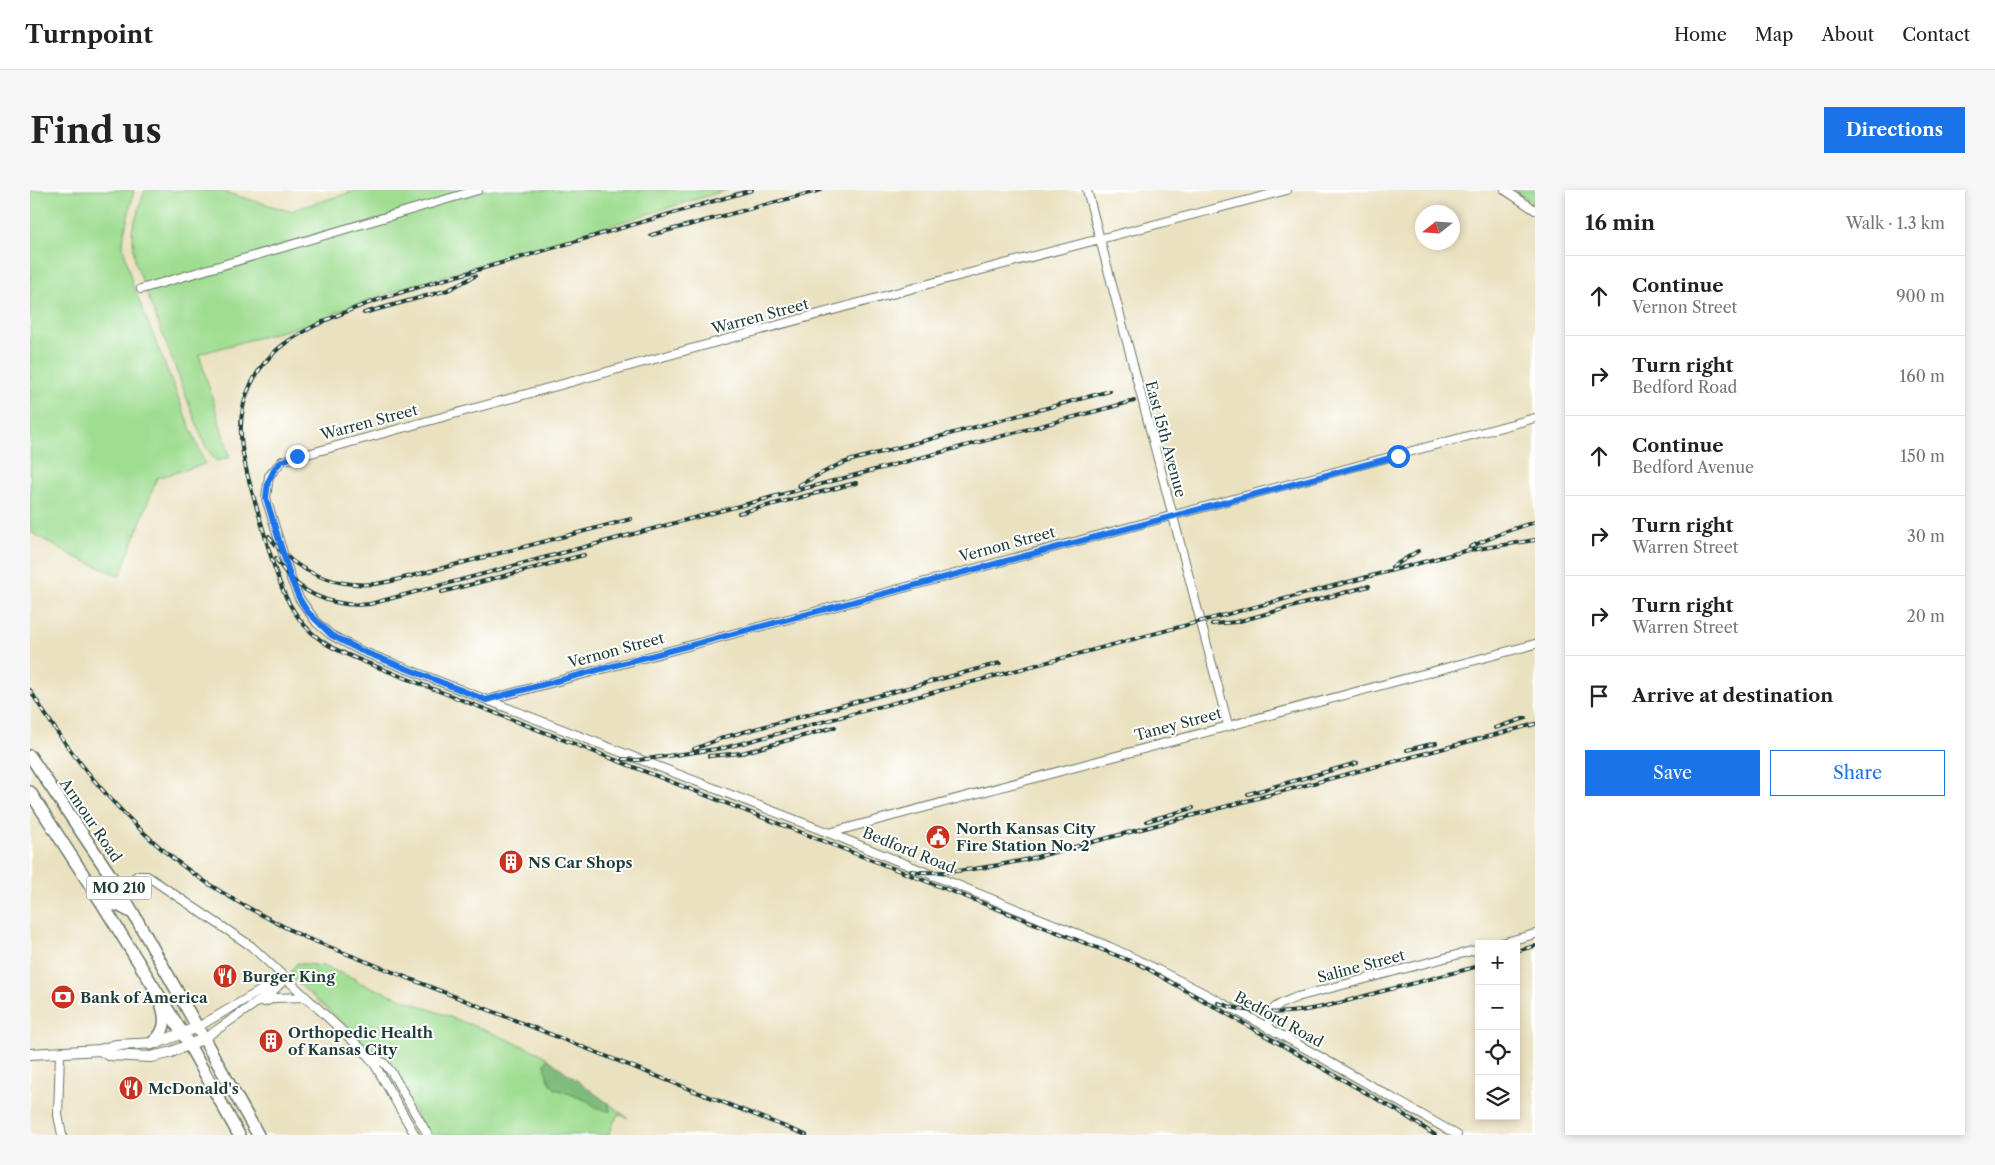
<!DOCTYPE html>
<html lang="en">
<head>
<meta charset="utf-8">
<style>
  body { margin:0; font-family:"Libre Caslon Text",serif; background:#f6f6f6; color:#222 }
  .controls { position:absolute; right:15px; bottom:15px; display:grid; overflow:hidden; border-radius:0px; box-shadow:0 2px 8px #0003 }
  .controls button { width:45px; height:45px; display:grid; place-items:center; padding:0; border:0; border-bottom:1px solid #e0e0e0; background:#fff; color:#222; font:25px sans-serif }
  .compass { position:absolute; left:1385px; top:15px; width:45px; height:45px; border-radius:50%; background:#fff; box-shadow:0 2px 8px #0003; rotate:253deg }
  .stop { position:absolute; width:15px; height:15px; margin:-11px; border:4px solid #1a73e8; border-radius:50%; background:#fff }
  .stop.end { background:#1a73e8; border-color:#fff; box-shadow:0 1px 5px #0008 }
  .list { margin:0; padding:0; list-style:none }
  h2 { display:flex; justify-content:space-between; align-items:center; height:65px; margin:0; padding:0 20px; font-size:21px }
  h2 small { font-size:16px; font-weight:400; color:#767676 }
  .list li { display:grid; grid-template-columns:32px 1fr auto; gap:15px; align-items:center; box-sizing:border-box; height:80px; padding:0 20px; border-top:1px solid #e0e0e0 }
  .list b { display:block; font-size:19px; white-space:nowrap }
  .list p { margin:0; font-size:16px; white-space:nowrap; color:#767676 }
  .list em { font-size:16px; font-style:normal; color:#767676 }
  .actions { display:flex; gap:10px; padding:15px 20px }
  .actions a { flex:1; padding:11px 0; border:1px solid #1a73e8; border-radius:0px; text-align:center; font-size:18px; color:#1a73e8 }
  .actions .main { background:#1a73e8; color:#fff }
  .icon { flex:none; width:28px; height:28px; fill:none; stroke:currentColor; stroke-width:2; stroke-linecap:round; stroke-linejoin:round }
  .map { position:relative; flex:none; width:1505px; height:945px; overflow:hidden; border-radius:0px }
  header { display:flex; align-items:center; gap:30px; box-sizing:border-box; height:70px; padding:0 25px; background:#fff; border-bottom:1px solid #e0e0e0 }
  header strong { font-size:24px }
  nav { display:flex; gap:28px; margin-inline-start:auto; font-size:18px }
  .intro { display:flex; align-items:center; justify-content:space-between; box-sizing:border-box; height:120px; padding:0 30px }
  h1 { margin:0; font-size:35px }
  .button { padding:12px 22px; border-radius:0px; background:#1a73e8; color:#fff; font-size:18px; font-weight:700 }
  main { display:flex; gap:30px; padding:0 30px }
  aside { flex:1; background:#fff; border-radius:0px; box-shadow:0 2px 8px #0003 }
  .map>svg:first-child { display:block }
  .green { fill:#9fdd91; stroke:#5f8d62 }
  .forest { fill:#7fbc7b; stroke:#4f7c58 }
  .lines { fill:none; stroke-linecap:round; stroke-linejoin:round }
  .minor-casing { stroke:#667665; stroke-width:10 }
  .major-casing { stroke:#667665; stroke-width:12 }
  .highway-casing { stroke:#667665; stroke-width:14 }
  .minor { stroke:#fff; stroke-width:8 }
  .major { stroke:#fff; stroke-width:10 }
  .highway { stroke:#fff; stroke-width:11 }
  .rail-casing { stroke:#1f3d34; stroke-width:4 }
  .rail { stroke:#fff; stroke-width:2; stroke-dasharray:5.5; stroke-linecap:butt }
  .route { stroke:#1a73e8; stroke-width:6 }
  .labels { text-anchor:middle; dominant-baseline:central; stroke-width:4; stroke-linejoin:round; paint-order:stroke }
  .shield { fill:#fff; stroke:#627771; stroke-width:1 }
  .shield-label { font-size:14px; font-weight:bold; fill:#1f3d34 }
  .street-label { font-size:15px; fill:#1f3d34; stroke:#fff }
  .poi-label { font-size:15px; font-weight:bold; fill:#1f3d34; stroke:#fff; text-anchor:start }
</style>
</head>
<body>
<header>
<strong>Turnpoint</strong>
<nav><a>Home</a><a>Map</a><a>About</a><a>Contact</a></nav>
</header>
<div class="intro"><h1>Find us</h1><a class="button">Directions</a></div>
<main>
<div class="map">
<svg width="1505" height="945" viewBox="0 0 1505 945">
  <rect width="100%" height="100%" fill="#fff"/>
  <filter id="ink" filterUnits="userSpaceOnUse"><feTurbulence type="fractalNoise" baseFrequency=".02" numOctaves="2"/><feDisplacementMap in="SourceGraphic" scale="10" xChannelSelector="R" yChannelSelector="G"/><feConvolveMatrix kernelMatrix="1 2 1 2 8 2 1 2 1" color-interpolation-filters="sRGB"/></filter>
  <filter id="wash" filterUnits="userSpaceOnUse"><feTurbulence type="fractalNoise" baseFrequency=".0096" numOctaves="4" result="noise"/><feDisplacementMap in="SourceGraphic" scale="20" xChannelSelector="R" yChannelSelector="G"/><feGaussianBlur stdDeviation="1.12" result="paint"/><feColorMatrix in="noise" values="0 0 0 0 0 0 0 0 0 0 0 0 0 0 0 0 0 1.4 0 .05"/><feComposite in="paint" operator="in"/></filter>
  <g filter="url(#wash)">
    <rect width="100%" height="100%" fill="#eae1c0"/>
    <path class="green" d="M0,0h104l-10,44 -1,12 9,37 73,181 -48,14 -37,98 -47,-20 -43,-24z
      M115,0h72l73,21 68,-21h369l-320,97 -58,20 -30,14 -120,33 31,103 -14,4 -11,-15 -70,-184 -3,-32z
      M1482,0h23v14z
      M267,773l26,3 32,13v2l130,49 57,24 6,5 -3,5 9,24 34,13 7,6 15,4 -1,-7 19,14 -10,-4 -10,21h-179l-47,-77 -89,-79 -2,-7z"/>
    <path class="forest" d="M518,869l61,45 1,8 -15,-5 -7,-6 -34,-13 -7,-11 -2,-13z"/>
  </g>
  <g filter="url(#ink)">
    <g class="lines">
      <defs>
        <path id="minor" d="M1057,0l141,535
          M1257,0l-344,90 -661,181 -13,15 -3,22 25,81 8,19 18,25 14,12 30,16 468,182 281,114c119,55 233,123 347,188
          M1475,0l30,20
          M111,99l337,-99
          M457,510l1048,-282
          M799,643l706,-189
          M89,698l18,-12h10l104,70 115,107 9,12 40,70
          M1468,754l37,-10
          M234,812l11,-4 30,-1
          M168,837l60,-35 24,-17
          M1239,839c-2,-23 9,-24 28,-32l182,-48
          M175,848l67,-46 9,-9 1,-8
          M30,863l-2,62 4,20
          M340,865l14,8 8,10 36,62"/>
        <path id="major" d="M70,860l8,5 43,2 18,-4 36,-15
          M0,864l70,-4 16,-5 41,-2 41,-16"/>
        <path id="highway" d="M0,566l89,132 139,247
          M0,602l73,113 80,129 56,101
          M73,715h15l16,9
          M121,854c14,-11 16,-22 11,-38"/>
      </defs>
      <use href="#minor" class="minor-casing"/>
      <use href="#major" class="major-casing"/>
      <use href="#highway" class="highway-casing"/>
      <use href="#minor" class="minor"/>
      <use href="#major" class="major"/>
      <use href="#highway" class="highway"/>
      <defs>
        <path id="rail" d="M722,0c-91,27 -183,53 -275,80 -58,17 -137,37 -187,70 -17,11 -30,26 -39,44 -21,42 -5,87 7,128 15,48 23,105 70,133 21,12 45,20 67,29l746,291 257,146 37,24
          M621,45l170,-45
          M334,123l84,-23 27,-14
          M769,295l39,-20 14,-5 258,-69
          M709,323l117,-30
          M239,346c27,40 77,56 123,45l239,-62
          M1440,357l37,-16 28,-9
          M246,368c19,35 56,50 94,46l764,-203
          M1362,377l26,-16
          M412,402l142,-37
          M1182,434l24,-2 133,-36
          M0,500c40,66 88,125 149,173 39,30 82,52 125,74l502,198
          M1465,538l31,-10
          M664,559l31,-12 275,-74
          M1377,560l29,-7
          M679,566l33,-3 93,-26
          M593,569l16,1 85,-12 741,-197 70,-11
          M1218,604l109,-31
          M1117,631l46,-13
          M881,681c30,5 87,-5 118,-12l506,-135
          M1486,761l19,-5
          M1188,813c58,20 104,5 161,-11 33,-8 66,-17 100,-26"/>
      </defs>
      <use href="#rail" class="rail-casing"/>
      <use href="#rail" class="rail"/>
    </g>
  </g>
  <g class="lines" filter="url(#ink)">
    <path class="route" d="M267,266l-15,5 -7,7 -7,14 -2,16 25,81 8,19 8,13 24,24 31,16 124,49 912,-244"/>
  </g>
  <defs>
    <symbol id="civic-disc" viewBox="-11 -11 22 22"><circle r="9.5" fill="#c8321e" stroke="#fff"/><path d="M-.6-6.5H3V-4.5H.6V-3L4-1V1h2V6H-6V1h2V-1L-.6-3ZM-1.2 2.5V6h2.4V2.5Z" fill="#fff"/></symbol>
    <symbol id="building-disc" viewBox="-11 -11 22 22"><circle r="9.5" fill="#c8321e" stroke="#fff"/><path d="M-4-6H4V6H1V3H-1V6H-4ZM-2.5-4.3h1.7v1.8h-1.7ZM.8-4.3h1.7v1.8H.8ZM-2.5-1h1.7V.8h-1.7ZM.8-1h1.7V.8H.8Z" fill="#fff"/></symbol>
    <symbol id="restaurant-disc" viewBox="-11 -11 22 22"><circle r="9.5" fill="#c8321e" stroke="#fff"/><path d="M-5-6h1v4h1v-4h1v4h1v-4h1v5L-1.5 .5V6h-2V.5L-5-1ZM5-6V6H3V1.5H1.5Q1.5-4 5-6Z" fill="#fff"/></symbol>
    <symbol id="bank-disc" viewBox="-11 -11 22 22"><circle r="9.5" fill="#c8321e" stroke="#fff"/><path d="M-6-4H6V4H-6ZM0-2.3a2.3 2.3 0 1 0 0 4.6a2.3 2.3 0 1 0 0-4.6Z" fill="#fff"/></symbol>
  </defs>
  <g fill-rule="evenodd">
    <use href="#civic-disc" x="894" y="633" width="28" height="28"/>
    <use href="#building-disc" x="467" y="658" width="28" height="28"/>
    <use href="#restaurant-disc" x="181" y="772" width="28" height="28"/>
    <use href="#bank-disc" x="19" y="793" width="28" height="28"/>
    <use href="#building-disc" x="227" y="837" width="28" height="28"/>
    <use href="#restaurant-disc" x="87" y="884" width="28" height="28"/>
  </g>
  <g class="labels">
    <rect class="shield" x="56.5" y="686.5" width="65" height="23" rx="4"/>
    <g class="shield-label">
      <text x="89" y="698">MO 210</text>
    </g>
    <g class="street-label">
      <text transform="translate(730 126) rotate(-15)">Warren Street</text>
      <text transform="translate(339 232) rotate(-15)">Warren Street</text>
      <text transform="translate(1136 249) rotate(75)">East 15th Avenue</text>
      <text transform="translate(977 354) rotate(-15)">Vernon Street</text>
      <text transform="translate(586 460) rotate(-15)">Vernon Street</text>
      <text transform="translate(1148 534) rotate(-15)">Taney Street</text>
      <text transform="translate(61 630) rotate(56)">Armour Road</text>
      <text transform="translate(879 660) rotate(22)">Bedford Road</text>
      <text transform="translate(1331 776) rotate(-15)">Saline Street</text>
      <text transform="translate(1249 829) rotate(29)">Bedford Road</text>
    </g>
    <g class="poi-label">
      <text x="926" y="638">North Kansas City<tspan x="926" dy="17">Fire Station No. 2</tspan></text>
      <text x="498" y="672">NS Car Shops</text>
      <text x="212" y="786">Burger King</text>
      <text x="50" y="807">Bank of America</text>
      <text x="258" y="842">Orthopedic Health<tspan x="258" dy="17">of Kansas City</tspan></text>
      <text x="118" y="898">McDonald's</text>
    </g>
  </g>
</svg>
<div class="controls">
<button>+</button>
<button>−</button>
<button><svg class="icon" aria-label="locate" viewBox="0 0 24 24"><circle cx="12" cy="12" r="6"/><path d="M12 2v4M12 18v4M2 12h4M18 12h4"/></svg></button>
<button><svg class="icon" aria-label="layers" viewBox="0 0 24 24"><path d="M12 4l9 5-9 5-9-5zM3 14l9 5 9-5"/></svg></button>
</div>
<svg class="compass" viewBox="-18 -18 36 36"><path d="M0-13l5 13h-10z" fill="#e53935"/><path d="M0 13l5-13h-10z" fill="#767676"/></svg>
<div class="stop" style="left:1368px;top:266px"></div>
<div class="stop end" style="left:267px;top:266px"></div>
</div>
<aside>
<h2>16 min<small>Walk · 1.3 km</small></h2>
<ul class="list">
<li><svg class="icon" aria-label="ahead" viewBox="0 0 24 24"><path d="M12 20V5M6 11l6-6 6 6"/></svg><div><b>Continue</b><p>Vernon Street</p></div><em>900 m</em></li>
<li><svg class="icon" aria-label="right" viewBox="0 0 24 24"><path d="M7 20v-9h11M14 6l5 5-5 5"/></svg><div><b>Turn right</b><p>Bedford Road</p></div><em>160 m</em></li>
<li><svg class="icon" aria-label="ahead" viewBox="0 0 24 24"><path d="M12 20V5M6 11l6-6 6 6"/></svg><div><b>Continue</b><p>Bedford Avenue</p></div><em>150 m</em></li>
<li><svg class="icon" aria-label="right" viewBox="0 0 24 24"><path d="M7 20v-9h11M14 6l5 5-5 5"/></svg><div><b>Turn right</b><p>Warren Street</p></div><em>30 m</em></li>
<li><svg class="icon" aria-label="right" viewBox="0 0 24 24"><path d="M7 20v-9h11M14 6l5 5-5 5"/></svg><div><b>Turn right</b><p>Warren Street</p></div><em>20 m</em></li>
<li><svg class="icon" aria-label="arrive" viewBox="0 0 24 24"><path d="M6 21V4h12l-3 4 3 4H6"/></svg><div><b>Arrive at destination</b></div></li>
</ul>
<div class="actions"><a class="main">Save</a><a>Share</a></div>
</aside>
</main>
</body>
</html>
